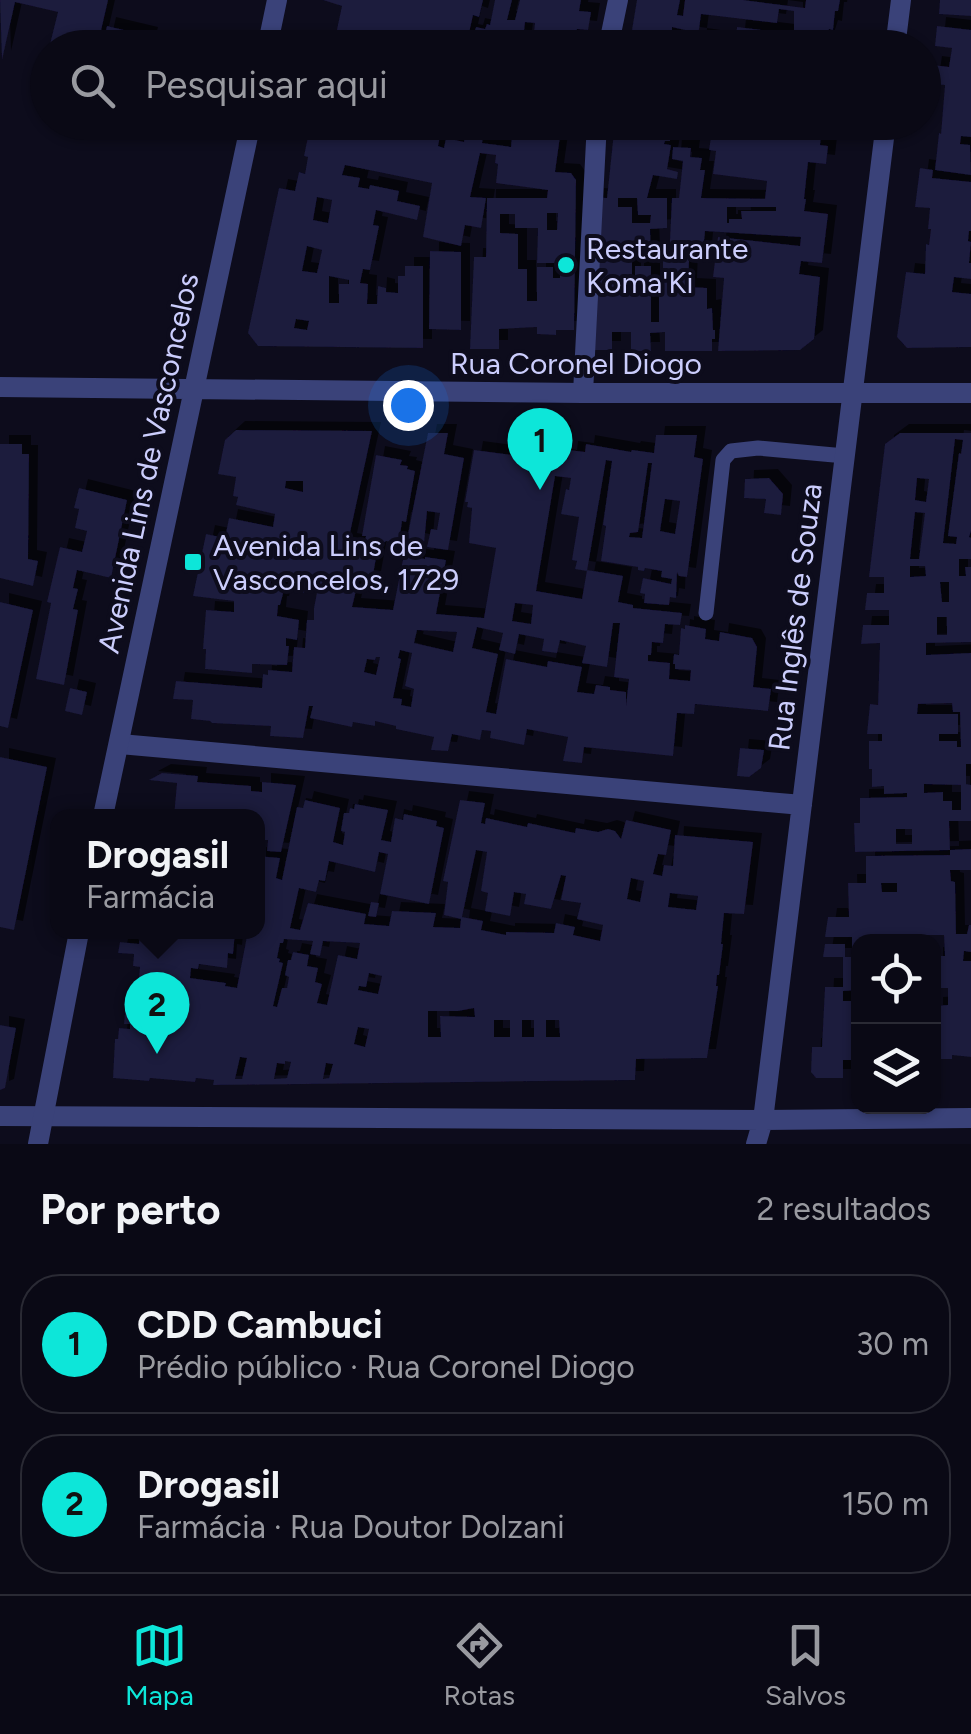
<!DOCTYPE html>
<html lang="pt">
<head>
<meta charset="utf-8">
<style>
  body { margin:0; font-family:Figtree,sans-serif; background:#181722; color:#f1f3f6 }
  .controls { position:absolute; right:30px; bottom:30px; display:grid; overflow:hidden; border-radius:20px; box-shadow:0 2px 8px #0004 }
  .controls button { width:90px; height:90px; display:grid; place-items:center; padding:0; border:0; border-bottom:2px solid #2a2a34; background:#0a0915; color:#f1f3f6; font:50px sans-serif }
  .you { position:absolute; left:408px; top:405px; width:35px; height:35px; margin:-25px; border:8px solid #fff; border-radius:50%; background:#1a73e8; box-shadow:0 0 0 15px #1a73e833 }
  .badge { display:grid; place-items:center; width:65px; height:65px; border-radius:50%; background:#0de6d9; color:#111; font-size:32px; font-weight:700 }
  .pin { position:absolute; translate:-50% -82px; filter:drop-shadow(0 2px 5px #0008) }
  .pin::after { content:''; position:absolute; top:52px; width:35px; height:30px; background:inherit; clip-path:polygon(0 0,100% 0,50% 100%) }
  .popup { position:absolute; left:50px; top:809px; width:215px; height:130px; box-sizing:border-box; display:grid; place-content:center; border-radius:20px; background:#0a0915; filter:drop-shadow(0 2px 8px #0005); font-size:32px; white-space:nowrap; color:#999aa0 }
  .popup b { font-size:38px; color:#f1f3f6 }
  .popup::after { content:''; position:absolute; left:50%; top:100%; margin-left:-20px; border:20px solid transparent; border-top-color:#0a0915 }
  .list { margin:0; padding:0; list-style:none }
  h2 { display:flex; justify-content:space-between; align-items:center; height:130px; margin:0; padding:0 40px; font-size:42px }
  h2 small { font-size:32px; font-weight:400; color:#999aa0 }
  .list li { display:grid; grid-template-columns:65px 1fr auto; gap:30px; align-items:center; box-sizing:border-box; height:140px; margin:0 20px 20px; padding:0 20px; border:2px solid #2a2a34; border-radius:40px }
  .list b { display:block; font-size:38px; white-space:nowrap }
  .list p { margin:0; font-size:32px; white-space:nowrap; color:#999aa0 }
  .list em { font-size:32px; font-style:normal; color:#999aa0 }
  .icon { flex:none; width:55px; height:55px; fill:none; stroke:currentColor; stroke-width:2; stroke-linecap:round; stroke-linejoin:round }
  .map { position:relative; flex:none; width:971px; height:1144px; overflow:hidden }
  .search { position:absolute; background:#0a0915; box-shadow:0 2px 8px #0004; left:30px; right:30px; top:30px; height:110px; display:flex; align-items:center; gap:25px; box-sizing:border-box; padding:0 35px; border-radius:55px; color:#999aa0; font-size:38px }
  .sheet { height:450px; background:#0a0915 }
  nav { display:flex; justify-content:space-around; align-items:center; box-sizing:border-box; height:140px; border-top:2px solid #2a2a34; background:#0a0915; font-size:28px; color:#999aa0 }
  nav a { display:grid; justify-items:center; gap:5px }
  nav .on { color:#0de6d9 }
  .map>svg:first-child { display:block }
  .building { fill:#1b1a3c; fill-rule:evenodd; filter:url(#shadow) }
  .lines { fill:none; stroke-linecap:round; stroke-linejoin:round }
  .service { stroke:#3a4279; stroke-width:15 }
  .minor { stroke:#3a4279; stroke-width:20 }
  .tertiary { stroke:#3a4279; stroke-width:20 }
  .poi-dot { fill:#0de6d9; stroke:#0d0c1c; stroke-width:4 }
  .labels { text-anchor:middle; dominant-baseline:central; stroke-width:8; stroke-linejoin:round; paint-order:stroke }
  .poi-label { font-size:30px; fill:#cbcdfc; stroke:#0d0c1c; text-anchor:start }
  .street-label { font-size:30px; fill:#cbcdfc; stroke:#0d0c1c }
</style>
</head>
<body>
<div class="map">
<svg width="971" height="1144" viewBox="0 0 971 1144">
  <defs>
    <filter id="shadow"><feDropShadow dx="9" dy="-9" stdDeviation="0" flood-color="#0009"/></filter>
  </defs>
  <rect width="100%" height="100%" fill="#0d0c1c"/>
  <path class="building" d="M0,0h108l-11,48h-48l9,-36 -43,-10 -13,58z
    M323,0h160l-4,17 -6,-2 -4,18 5,1 2,-7 9,2 2,-5 3,1 5,-25h17l-5,20h8l5,-20h61l-2,11 12,1 -3,18 -11,-1 -3,19h-52l1,-8 -10,-2 -1,10h-179l9,-42zM525,22l10,1 -2,18 -10,-1z
    M637,0h43l-3,15 6,1 2,-16h58l62,8 1,-8h34l-2,11h-3l-2,19 -4,-1 -6,19h-88l2,-21 57,7v-23l-15,-2 -2,14 -76,-9 -3,23 21,3 -1,8h-21l1,-11 -14,-2 1,-5 -13,-3v5l9,2 -2,10 8,1v3h-58z
    M940,0h31v16l-32,-2z
    M107,26l42,10 -3,12h-44z
    M937,26l34,4v107l-10,-1 -1,8 10,1 1,30 -36,-5 4,-37 2,1 4,-49 -15,-1 3,-19 16,2 3,-19 -17,-2z
    M311,122h132l-5,24 6,2 2,-10 18,4 2,-20h20l-4,21 29,4 1,-12 7,1 1,-6 -15,-2 1,-6h56l-7,50 16,1 5,7 -2,150h-18v5l-19,-1v-7l-38,2v20h-29l4,-92h12l1,-59h60l1,-8 -52,-7 2,-19 -3,-1 1,-8 -16,-2 -10,44 16,1 -5,30 -16,-3 -4,21 -38,-9 9,-54 -87,-18 -3,10 18,3 -2,9 11,2 1,-4 29,6 -2,10 23,5 -3,14 -41,-10 -3,15 6,1 -9,44 -7,-1 -3,14 8,1 -1,20h10l1,-18 8,2v4l12,1v-17h7v-10h18v82l-165,-2 -10,-13 31,-145 16,3 4,-19 6,2 3,-17 -4,-1zM317,197l15,3 -4,23 -15,-3zM547,213h11l-1,17h-10zM500,214h15v14h23l-1,35h20v4h3v11h-7v-11h-16v34h-10v-32h-9v-35l-18,-1zM307,246l15,4 -5,23 -15,-2zM329,276l20,4v4h-10v19h-10zM296,319l13,2 -2,9 -13,-2z
    M615,122h50l-1,9 7,2 -1,8h-5l-1,3 7,1 -4,24 11,3 -1,7 -24,-4 -6,23h20v30l-17,1 1,27h-19v23h-5l1,10 7,2v-25h16v56h8v-46h4v-15h6l3,-63h7l4,-37 -11,-2 1,-12 18,1 -1,9 12,1 -2,12h5l-4,28 64,1 2,-18 -54,-7 3,-23 -7,-1 3,-19 48,6 1,-5 -43,-6v-4h94v4l10,1 -2,18 8,1 -2,18 -18,-2 -4,37h2l-2,12 24,3 -6,49 -21,-2 -2,13 21,3 -6,62 -14,11 -82,1 6,-73 -11,-1 5,-40 82,9 1,-9 -96,-6 -3,32 -13,-2 -1,26 19,1v21l5,-1 1,22h2v9h-3v12h-47v-19l-15,1 1,18h-20v-19h-19v18h-19l2,-153 12,1zM618,198h19l1,17h13l-1,8h-18v-16h-14zM727,207h49v4h-35l1,8h-13v4h-2z
    M920,168l13,2 -1,8 39,4v49h-2l-1,10 3,1 -2,21h2v16l-17,-2 -2,15 19,2v53l-64,1 -10,-11 9,-65 19,2 1,-30 3,1 2,-16h-3l2,-21 -15,-1z
    M430,251l31,1v78l-32,-1z
    M236,430l136,1 -24,111 16,3 2,-9h-4l14,-81 26,5 -2,5 8,1 -1,3 8,2 -9,51 -4,-1 -3,22 -13,-2 -8,6 -6,33 -13,-2 -7,29 41,3 35,-177h20l-4,21 20,4 -16,92 -21,-3 4,-18 6,1 3,-17 -13,-2 -3,33 -8,-2 -3,15 12,2v-2l21,3 -10,54 48,4 12,-70 -27,-5 3,-35 -5,-1 1,-5h-3l9,-52 38,5 4,-21h46l-3,23 9,2 1,-9 16,2 1,-8 45,8 1,-2 22,3 2,-18h41l-3,22 9,2 -16,118 -8,-1 -2,-4 -1,26 -6,-1 -1,8 -25,-2 1,-9 -5,-1 3,-15 28,6 1,-5 -11,-2 1,-6 -17,-3 -1,3 -6,-1v-3l-37,-6 5,-35 -3,-1 9,-64 -6,-1 -19,111 -12,-2 2,-8 -5,-1 7,-43 -18,-3 5,-25 3,1 2,-12 -16,-2 -19,115 46,8 5,-29 36,6 -5,26 15,3v3l49,5 -2,12 -15,-1 -2,19 -11,-1 -1,13h-3v6l22,2 -1,16 21,2 1,-11 -16,-1v-5h-2l1,-10 5,1 2,-27 4,1v-4l21,4 -1,10 14,2 1,-9 32,6 5,9 -4,40 18,2 -3,22 -73,-7 -1,10 -17,-1 -4,43 -89,-9 -2,16 -19,-2 5,-24 -41,-8 -3,16 -34,-7 1,-7 -9,-1 -2,10 -28,-6 -4,17 -17,-1 3,-13 -38,-8v-3l-21,-5v5l-22,-4 -1,5 -42,-9 3,-12h-4l-6,32 -33,-2 1,-10 -59,-3 -2,-2 -19,-2 2,-19 -20,-1 3,-18 86,7 1,-14 5,1v-5l24,2 2,-25 11,1 2,-28h7v-12l6,-31 -12,-3 -4,19 -14,-3 2,-10h-3v2l-18,-3 -1,8 14,3 -4,15h-2l-1,11 22,4 -2,20 -11,-2v8h3l-2,19 -35,-1v9l-47,-4 1,-20h-3l3,-39 28,2v-11l-41,-5 13,-62 19,4 4,-20 44,9 2,-13 -39,-9 2,-8 -5,-1 3,-19 -18,-3 7,-34zM648,463h4l-10,75 -13,-1 1,-4 8,-1zM286,481h17v11l-18,-4zM665,499l15,2 -5,33 -15,-3zM515,603l18,2 -2,19 -19,-3zM613,623h7l-6,54 15,2 -3,27v-14l-16,-2v-3l-14,-2 -2,9 -17,-2 5,-25 -34,-6 -1,6 -41,-8 -10,55 -10,-2 12,-58 -26,-6 5,-21 26,6 -4,17 16,4 4,-20 25,5 -2,12 15,2 3,-13 26,6 -4,17 25,4zM417,630l40,2 -4,20 -39,-9zM400,650l12,3 -7,33 9,3 -3,18 -10,-2 1,-6 -9,-1 8,-39 -3,-1zM376,657h4l-4,18 -12,-3 3,-13 8,1z
    M900,433h71v98l-2,6 2,1v21h-12v17h7l-1,-9h6v75l-45,1v12l45,-2v111h-5v20l5,1v36h-22l1,29 -95,2 -1,-29h6v-25l47,-1v-4l-23,1v-8l-12,1v-18h-3v-28h13v-7h-15l3,-30 8,1 2,-62 -19,1 2,-19h26v-15h-24l2,-17h17v-16h-15l16,-133zM955,439l8,1 -2,14 -2,-1 -11,83 9,1 -1,7 -13,-1zM917,478l12,1 -3,23 -11,-2zM915,512l10,1 -6,46h-9zM910,566h15l1,10 -16,1zM940,582h9v20h-7zM937,617h10v18h-10zM952,703l1,9h7l1,35h-4v-6h-18v-7h19v-20h-41l1,-10zM924,784l37,1v25h-9v-9h-9v-9l-19,1zM896,829h16v15h-16z
    M0,444h22v10h7l-1,105 10,2 -5,25 -33,-8z
    M769,478l14,16 -2,21 -17,-2 2,-14 -22,-1 1,-19z
    M79,488l48,12 -16,78 -34,-8 -4,18 5,1 -5,20 5,1 -14,75 -28,-6 15,-76 -4,-1 13,-55 22,5 5,-21 -12,-3 4,-19 -5,-1z
    M0,602l33,8 -25,118 -8,-2z
    M70,688l17,4 -5,23 -17,-4z
    M740,748l24,2 -3,18 -12,9 -12,-1z
    M0,757l47,10 -33,163 -14,-3z
    M162,773l36,3 -1,6 54,4v5l11,1v-10l34,3 -15,67 -14,-1 1,-11h-11v-24h-83l3,-33 -28,-3z
    M305,800l35,8 -7,34 10,3 2,-13 -4,-1 3,-18h5l1,-5 4,1 1,-5 33,6 -7,30 10,2 4,-24 8,2 1,-6 33,7 -1,5 8,2 -15,76 -49,-10 8,-40 -9,-2 -4,20 -46,-11 -4,20 -6,-1 -3,12 -17,-4 -9,40 10,2 8,-27 58,11 -2,10 25,2 3,-15 44,2 -3,14 27,1 1,-9 -17,-4 4,-33 -5,-1 17,-81 25,3 -4,20 4,1 1,-6 41,9 1,-4 47,10 1,-5 22,4 10,-3 7,2 6,8 5,-19 45,10 -5,25 -8,-1 -5,20 9,2 2,-11 9,1 2,-31 78,7 -9,72 -20,-1 -3,31h2l-4,31h-2l-1,11h2l-11,72 -71,1 -1,21 -422,5 1,-5 -18,-2 -1,4 -45,-4 -1,3 -36,-3 2,-39h3l1,-11 11,1v-5h-6l3,-34 6,1 1,-4h4l2,-20 -7,-1 1,-12 -16,-1 2,-11 19,2 1,-12h95l-2,22 -5,-1 -1,15 -28,-4 -1,5 -7,-1 -1,10 36,5 -1,3 12,2 10,-52 -7,-1v-3h17v-76l23,2 -4,20 6,2 15,-73 6,1zM476,850l11,2 -6,39 7,2 -3,18 25,5 4,-24 12,2 -2,10 27,5 10,-34 5,1 -5,24 20,3 -4,16 26,6 -3,16 -27,-6 2,-8 -19,-4 -2,10 -48,-1v3l-25,-5 2,-9 -21,-4zM631,878l13,3 -4,21 -13,-3zM670,893l28,3 -2,14 -28,-3zM284,939l29,2 -3,13 10,2 3,-15 37,2 -3,16 -19,-4 -11,50 -10,-2 5,-19 -7,-2 3,-14 -11,-2 2,-11 -16,-3 -2,8h-3l-3,15 4,2 -2,11h-5l-5,19 -4,-1 10,-43 -4,-1 1,-3 -3,-1 3,-15h3zM369,973l13,3 -4,18 -20,-4 1,-4 7,1zM474,1008l1,9 -35,-1 1,21h-13v-26h30zM494,1020h16v17h-16zM522,1020h12v17h-12zM546,1020h13l1,17h-14zM358,1027l11,2 -4,18 -11,-3zM240,1057l7,1 -5,21h-7zM285,1061l6,1 -4,16 -13,1 3,-16 8,1zM326,1063l7,1 -4,14 -6,1z
    M971,849v21h-21l1,11 4,1 1,52h11l2,-9h2v27l-7,-1 -1,10h8v96l-19,-2v4h-16l1,-6h-3v-47l14,-1v-17h-14v-32h11l-1,-21h-30v6h-56v49l-15,1v10h15v59h-15v18h-27l-5,-6 1,-25h10l3,-60h18v-30h9v-20h-27l3,-20h21l-1,-34h18v-27l84,-1v-5zM881,883h16v9h-15z
    M371,902l8,1 -3,14 -8,-1z
    M825,944h20v13h-22z
    M0,1025l16,3 -11,60 -5,2z"/>
  <g class="lines">
    <path class="service" d="M706,613l17,-153 8,-9 27,-3 87,8"/>
    <path class="minor" d="M608,48l10,-48
      M895,48l6,-48
      M583,393l14,-271
      M120,744l682,61
      M0,1116l763,4 208,-2
      M756,1144l7,-24 123,-998"/>
    <path class="tertiary" d="M267,48l10,-48
      M0,387l583,6h388
      M103,816l148,-694
      M38,1144l41,-212"/>
  </g>
  <g class="poi-dot">
    <circle cx="566" cy="265" r="10"/>
    <rect x="183" y="552" width="20" height="20" rx="5"/>
  </g>
  <g class="labels">
    <g class="poi-label">
      <text x="586" y="248">Restaurante<tspan x="586" dy="34">Koma'Ki</tspan></text>
      <text x="213" y="545">Avenida Lins de<tspan x="213" dy="34">Vasconcelos, 1729</tspan></text>
    </g>
    <g class="street-label">
      <text x="576" y="363">Rua Coronel Diogo</text>
      <text transform="translate(148 463) rotate(-78)">Avenida Lins de Vasconcelos</text>
      <text transform="translate(795 617) rotate(-83)">Rua Inglês de Souza</text>
    </g>
  </g>
</svg>
<div class="controls">
<button><svg class="icon" aria-label="locate" viewBox="0 0 24 24"><circle cx="12" cy="12" r="6"/><path d="M12 2v4M12 18v4M2 12h4M18 12h4"/></svg></button>
<button><svg class="icon" aria-label="layers" viewBox="0 0 24 24"><path d="M12 4l9 5-9 5-9-5zM3 14l9 5 9-5"/></svg></button>
</div>
<div class="you"></div>
<div class="pin badge" style="left:540px;top:490px">1</div>
<div class="pin badge" style="left:157px;top:1054px">2</div>
<div class="popup"><b>Drogasil</b>Farmácia</div>
<div class="search"><svg class="icon" aria-label="search" viewBox="0 0 24 24"><circle cx="10" cy="10" r="6"/><path d="M15 15l6 6"/></svg>Pesquisar aqui</div>
</div>
<section class="sheet">
<h2>Por perto<small>2 resultados</small></h2>
<ul class="list">
<li><span class="badge">1</span><div><b>CDD Cambuci</b><p>Prédio público · Rua Coronel Diogo</p></div><em>30 m</em></li>
<li><span class="badge">2</span><div><b>Drogasil</b><p>Farmácia · Rua Doutor Dolzani</p></div><em>150 m</em></li>
</ul>
</section>
<nav>
<a class="on"><svg class="icon" aria-label="map" viewBox="0 0 24 24"><path d="M3 6l6-2 6 2 6-2v14l-6 2-6-2-6 2zM9 4v14M15 6v14"/></svg>Mapa</a>
<a><svg class="icon" aria-label="directions" viewBox="0 0 24 24"><path d="M12 3l9 9-9 9-9-9zM9 14v-3h6M13 9l2 2-2 2"/></svg>Rotas</a>
<a><svg class="icon" aria-label="saved" viewBox="0 0 24 24"><path d="M7 4h10v16l-5-4-5 4z"/></svg>Salvos</a>
</nav>
</body>
</html>
